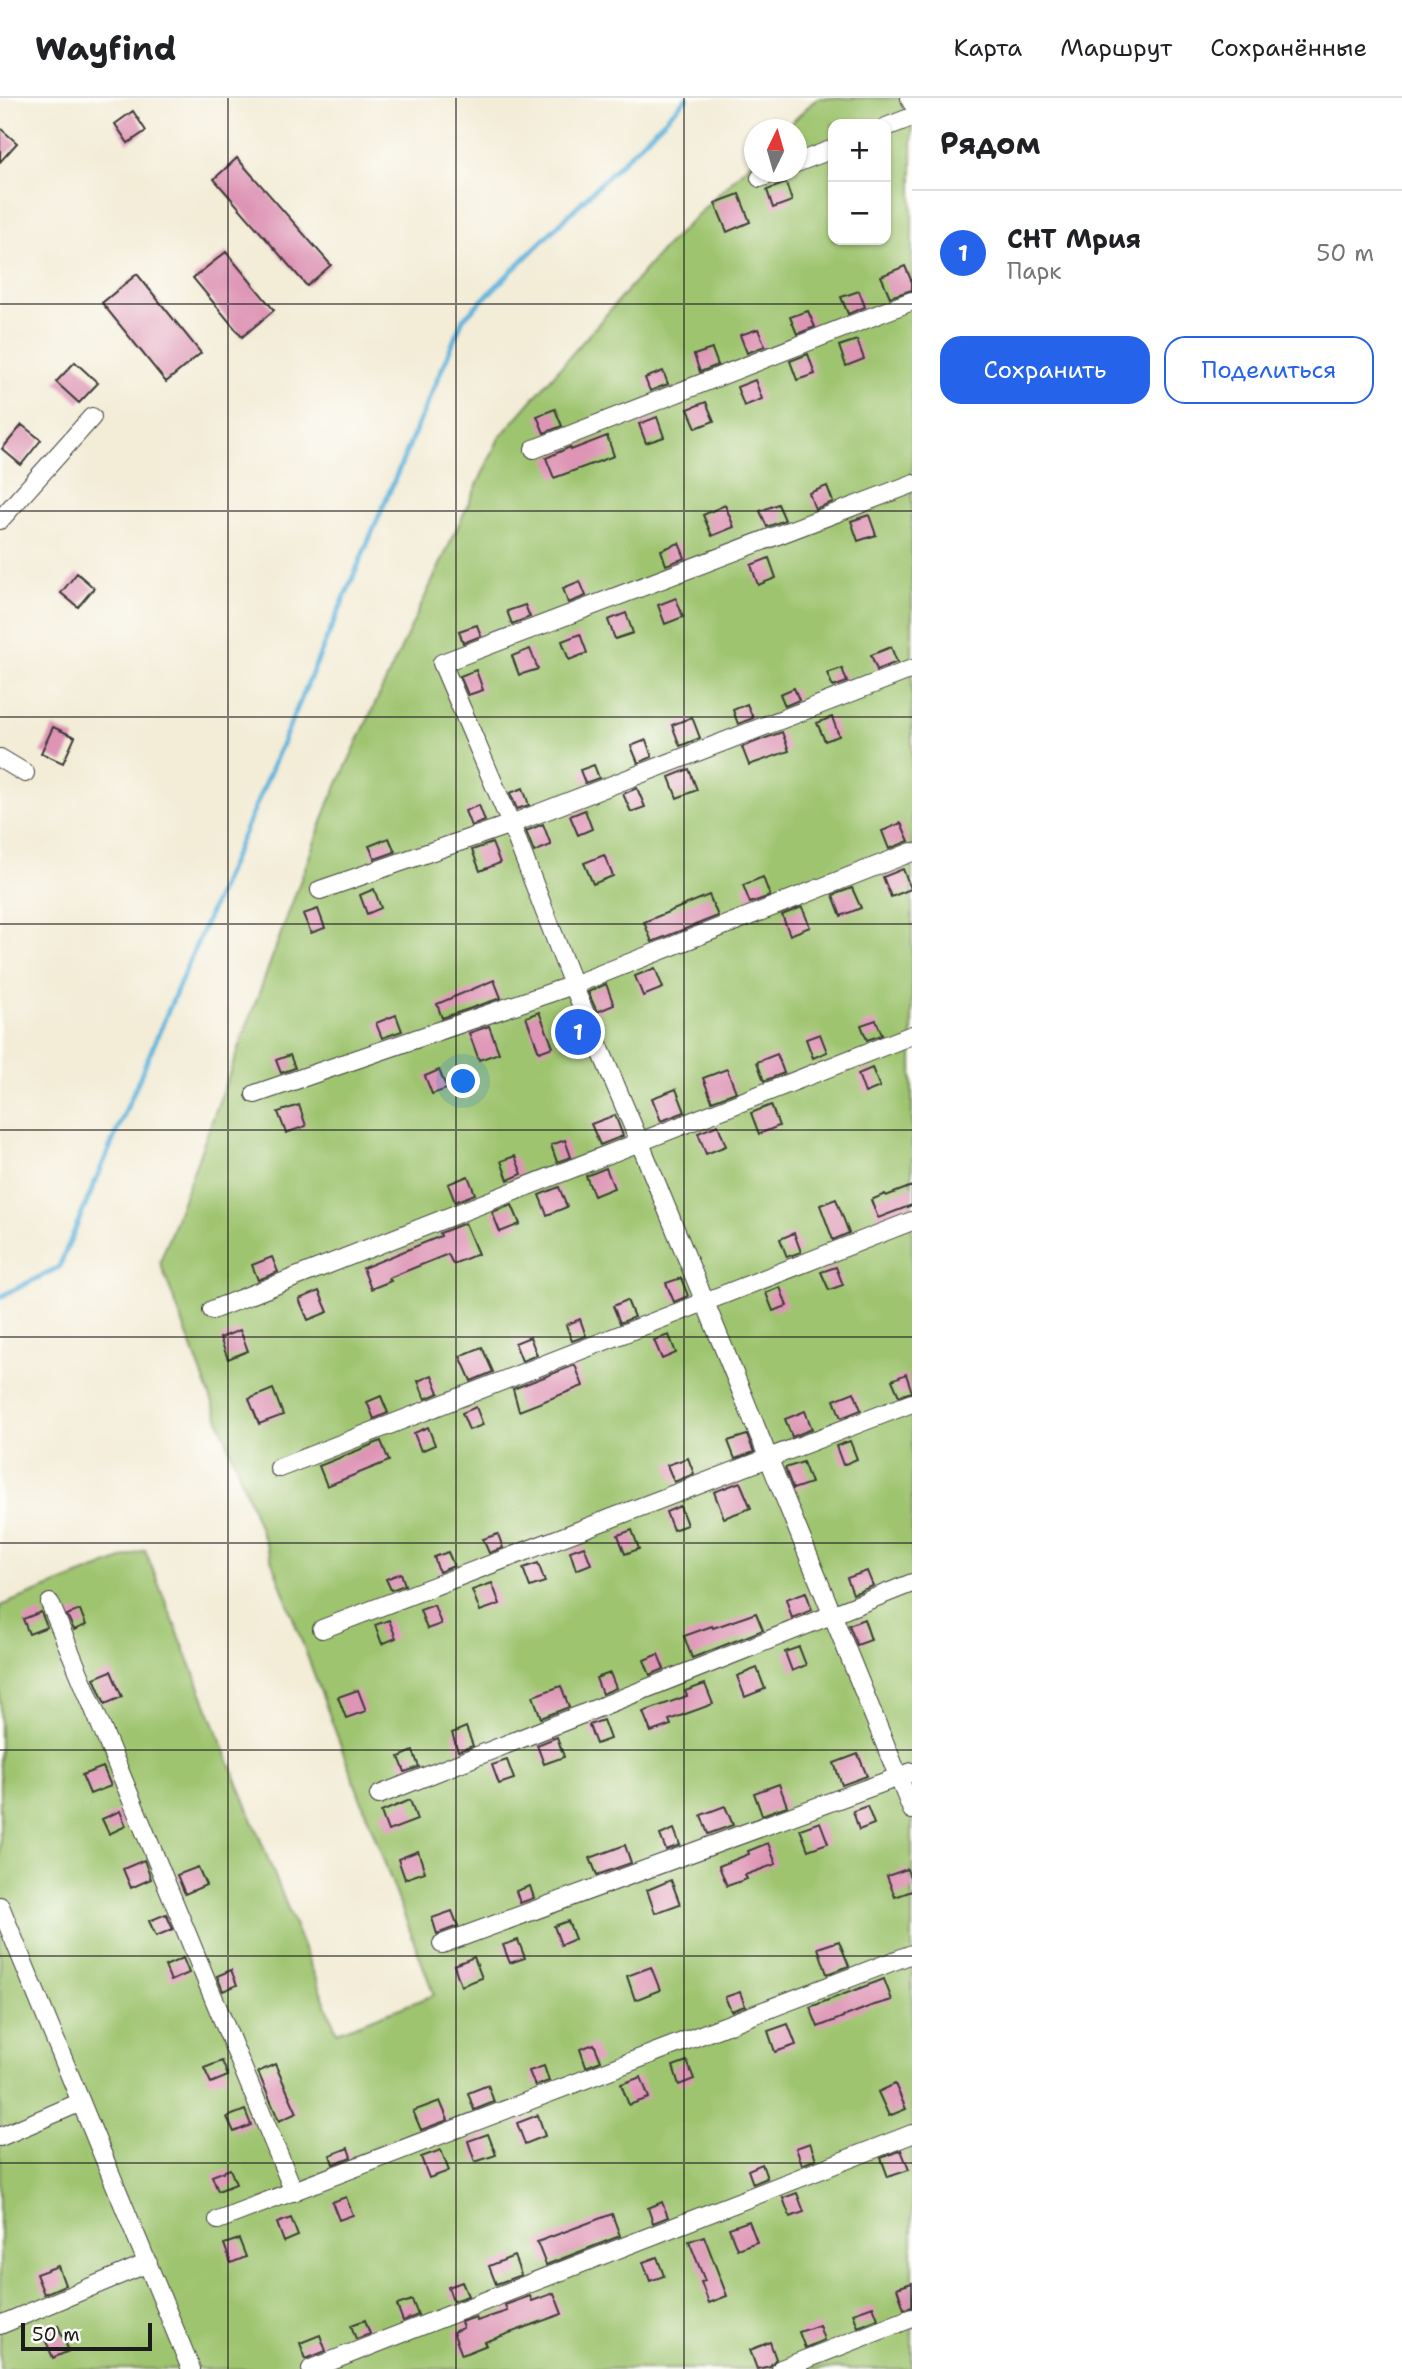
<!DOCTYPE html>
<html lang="ru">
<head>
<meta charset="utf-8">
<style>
  body { margin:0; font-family:"Shantell Sans",sans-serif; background:#f2f2f2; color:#202124 }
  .controls { position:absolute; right:21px; top:21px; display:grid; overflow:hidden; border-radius:14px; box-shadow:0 2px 5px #0004 }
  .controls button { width:63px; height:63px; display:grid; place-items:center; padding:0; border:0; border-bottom:2px solid #e0e0e0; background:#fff; color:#202124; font:35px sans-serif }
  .compass { position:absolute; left:744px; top:21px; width:63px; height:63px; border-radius:50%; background:#fff; box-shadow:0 2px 5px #0004; rotate:5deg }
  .scale { position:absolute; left:21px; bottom:18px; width:131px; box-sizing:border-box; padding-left:7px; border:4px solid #1c1c1c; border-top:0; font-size:19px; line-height:24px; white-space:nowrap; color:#1c1c1c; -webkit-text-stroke:5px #fdfcf7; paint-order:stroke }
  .you { position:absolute; left:464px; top:984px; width:24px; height:24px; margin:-18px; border:5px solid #fff; border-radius:50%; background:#1a73e8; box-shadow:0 0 0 10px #1a73e833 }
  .badge { display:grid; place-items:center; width:46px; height:46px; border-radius:50%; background:#2563eb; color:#fff; font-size:23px; font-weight:700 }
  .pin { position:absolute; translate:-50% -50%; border:4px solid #fff; box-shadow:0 2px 7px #0006 }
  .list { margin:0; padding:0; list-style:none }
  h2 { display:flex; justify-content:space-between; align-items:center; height:91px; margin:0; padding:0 28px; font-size:30px }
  h2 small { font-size:23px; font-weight:400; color:#757577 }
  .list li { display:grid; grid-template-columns:46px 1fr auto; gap:21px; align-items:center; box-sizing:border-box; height:126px; padding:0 28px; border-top:2px solid #e0e0e0 }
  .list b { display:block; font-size:26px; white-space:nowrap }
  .list p { margin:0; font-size:23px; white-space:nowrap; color:#757577 }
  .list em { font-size:23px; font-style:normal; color:#757577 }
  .actions { display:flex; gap:14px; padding:21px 28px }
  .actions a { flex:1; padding:16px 0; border:2px solid #2563eb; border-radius:21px; text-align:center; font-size:24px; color:#2563eb }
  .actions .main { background:#2563eb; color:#fff }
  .map { position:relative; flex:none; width:912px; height:2271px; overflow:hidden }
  header { display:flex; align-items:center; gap:42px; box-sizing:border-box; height:98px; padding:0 35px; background:#fff; border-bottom:2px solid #e0e0e0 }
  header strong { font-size:33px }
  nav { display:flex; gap:38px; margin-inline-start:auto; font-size:24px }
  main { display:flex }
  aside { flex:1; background:#fff }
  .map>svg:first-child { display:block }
  .green { fill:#9fc46f; stroke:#5e7046; stroke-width:2; fill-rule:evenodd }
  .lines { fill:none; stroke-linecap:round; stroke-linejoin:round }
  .stream { stroke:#60b4dc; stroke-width:5 }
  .building { fill:#de94b5 }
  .minor-casing { stroke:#3c3b38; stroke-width:20 }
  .minor { stroke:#fff; stroke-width:18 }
  .grid { fill:none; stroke:#1c1c1c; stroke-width:2; stroke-opacity:0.55 }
</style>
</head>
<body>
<header>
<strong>Wayfind</strong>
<nav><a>Карта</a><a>Маршрут</a><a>Сохранённые</a></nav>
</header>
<main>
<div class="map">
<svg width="912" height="2271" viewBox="0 0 912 2271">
  <rect width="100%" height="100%" fill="#fdfcf7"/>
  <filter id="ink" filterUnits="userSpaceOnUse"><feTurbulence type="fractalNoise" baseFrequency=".0143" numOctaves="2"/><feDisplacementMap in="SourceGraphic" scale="14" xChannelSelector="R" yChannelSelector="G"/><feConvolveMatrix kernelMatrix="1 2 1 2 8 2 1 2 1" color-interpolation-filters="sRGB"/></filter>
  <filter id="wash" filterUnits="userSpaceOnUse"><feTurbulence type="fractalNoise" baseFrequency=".00686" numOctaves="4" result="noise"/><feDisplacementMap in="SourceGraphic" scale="28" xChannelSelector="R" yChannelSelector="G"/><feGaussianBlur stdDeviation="1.57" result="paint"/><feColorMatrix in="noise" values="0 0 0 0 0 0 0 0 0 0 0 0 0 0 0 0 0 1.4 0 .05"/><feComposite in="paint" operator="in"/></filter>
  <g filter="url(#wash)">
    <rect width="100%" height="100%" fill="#f3ecd7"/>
    <path class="green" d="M817,0h95v2271h-912v-763l145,-56 192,482 97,-37 -274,-733 169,-459 170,-365 165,-190 90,-89v13h42v-42l-11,-1zM833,26h53v116h-53z"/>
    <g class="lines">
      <path class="stream" d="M0,1199l59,-30 404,-948 224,-221"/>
    </g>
    <g id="blocks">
      <path class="building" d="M133,13l13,20 -18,12 -13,-19z
        M0,30l17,15 -17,19z
        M237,60l94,107 -24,21 -93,-107z
        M786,85l6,18 -19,7 -6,-18z
        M739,96l11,28 -23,10 -12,-29z
        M226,154l48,58 -32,27 -49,-59z
        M905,168l7,16v8l-22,7 -9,-21z
        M137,176l64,79 -35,29 -64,-79z
        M859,193l6,16 -17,7 -7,-17z
        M808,213l7,16 -18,7 -7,-17z
        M758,231l7,17 -18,7 -7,-18z
        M857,242l7,19 -18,7 -7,-20z
        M712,251l6,16 -18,7 -6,-17z
        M808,256l7,20 -18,6 -7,-19z
        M75,264l23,21 -19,20 -23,-21z
        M663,273l5,13 -18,7 -5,-13z
        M755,282l7,19 -18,7 -7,-19z
        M706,304l8,19 -18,7 -8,-19z
        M555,311l7,17 -18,7 -7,-17z
        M657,319l7,20 -18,6 -7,-19z
        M22,327l19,15 -20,25 -19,-16z
        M607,338l7,20 -60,22 -8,-20 24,-11 1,3z
        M827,388l6,16 -18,7 -6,-16z
        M778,406l7,16 -18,7 -7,-16z
        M725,407l9,22 -22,9 -9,-21z
        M869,417l7,20 -18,6 -7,-20z
        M679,445l6,15 -19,7 -5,-15z
        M769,460l7,20 -18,7 -7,-20z
        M77,475l17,15 -16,19 -17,-14z
        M580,483l6,15 -18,7 -5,-15z
        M676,500l7,19 -18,7 -7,-19z
        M525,507l5,12 -18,7 -5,-13z
        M626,515l7,20 -18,6 -7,-19z
        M477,527l4,11 -18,7 -4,-12z
        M580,536l7,19 -18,7 -7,-19z
        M891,549l6,15 -20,8 -6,-15z
        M530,551l8,20 -19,6 -7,-19z
        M842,570l5,14 -14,5 -6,-14z
        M476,572l7,20 -15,5 -8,-19z
        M794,590l5,12 -14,6 -5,-12z
        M747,606l6,14 -15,6 -5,-14z
        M692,619l8,21 -20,8 -8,-21z
        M832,619l7,19 -14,5 -8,-18z
        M53,629l22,10 -12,26 -22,-10z
        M782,634l7,19 -40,14 -7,-18z
        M646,642l6,17 -14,6 -7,-17z
        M594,667l5,13 -14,5 -5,-13z
        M689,671l8,21 -20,8 -8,-21z
        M523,690l6,17 -12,4 -7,-16z
        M637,690l8,19 -14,5 -8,-18z
        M479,707l6,16 -14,5 -6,-15z
        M585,712l7,19 -14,6 -8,-19z
        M901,725l8,18 -20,8 -7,-18z
        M543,726l8,21 -17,7 -8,-21z
        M389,740l6,14 -20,7 -6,-13z
        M492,745l8,20 -20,8 -8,-21z
        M604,757l9,21 -20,8 -9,-21z
        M903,771l8,20 -20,8 -8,-20z
        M763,779l7,19 -20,7 -7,-18z
        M852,790l9,20 -20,8 -8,-21z
        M374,791l7,19 -14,6 -7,-19z
        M709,797l9,21 -66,26 -8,-20z
        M802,809l8,20 -20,8 -8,-20z
        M318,811l7,19 -14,5 -8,-19z
        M655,870l8,20 -20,8 -8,-20z
        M494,882l7,18 -59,20 -5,-14z
        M606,886l8,21 -17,7 -9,-20z
        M539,914l14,35 -14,5 -13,-35z
        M396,917l6,16 -20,7 -6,-15z
        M876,922l6,15 -15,5 -6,-15z
        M489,928l10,27 -20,7 -10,-27z
        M820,936l7,18 -14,6 -7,-19z
        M777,956l7,19 -20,8 -7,-19z
        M290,957l5,13 -14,5 -5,-13z
        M872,970l8,19 -15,6 -7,-19z
        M727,971l9,23 -24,9 -9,-23z
        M439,972l8,19 -15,5 -7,-18z
        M676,991l9,23 -24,9 -9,-23z
        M299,1007l7,21 -20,7 -8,-21z
        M771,1007l8,21 -20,8 -8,-21z
        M615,1017l8,21 -23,9 -9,-21z
        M718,1027l8,21 -20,8 -8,-21z
        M565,1042l6,17 -14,5 -6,-17z
        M515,1058l7,18 -14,6 -7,-19z
        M606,1070l8,20 -20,8 -8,-20z
        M468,1078l7,18 -20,8 -7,-18z
        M912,1088v19l-34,13 -7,-18 14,-6 1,2z
        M559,1089l8,20 -20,8 -8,-20z
        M836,1101l13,34 -16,7 -13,-35z
        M512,1107l8,19 -20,8 -8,-20z
        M465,1125l13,31 -25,10 -5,-10 -59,24 2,3 -20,8 -8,-21 78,-32 -1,-3z
        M794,1135l7,19 -14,5 -7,-18z
        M272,1159l6,15 -20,8 -6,-15z
        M836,1169l7,18 -14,5 -8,-18z
        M681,1180l7,18 -14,6 -8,-19z
        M780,1189l7,19 -14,5 -7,-18z
        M319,1193l9,21 -20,8 -9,-21z
        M627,1202l7,17 -14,6 -7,-17z
        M580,1221l6,17 -14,5 -6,-16z
        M240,1232l8,21 -20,8 -8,-21z
        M669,1237l7,18 -14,6 -8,-19z
        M530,1239l7,18 -15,6 -7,-18z
        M482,1249l11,25 -22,9 -11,-25z
        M575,1267l8,21 -64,25 -6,-22z
        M906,1276l6,18 -13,4 -7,-16z
        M432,1277l7,18 -14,6 -7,-18z
        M273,1291l10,26 -24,9 -10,-25z
        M854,1294l7,18 -20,8 -7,-18z
        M381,1298l7,17 -14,6 -7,-17z
        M476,1309l7,18 -14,5 -7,-17z
        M805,1313l7,18 -20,8 -7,-18z
        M428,1329l7,18 -14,6 -7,-18z
        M747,1337l7,17 -19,7 -7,-18z
        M381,1343l8,20 -62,25 -8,-20z
        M850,1343l7,18 -14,6 -7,-19z
        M688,1360l6,16 -20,8 -7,-17z
        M803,1364l8,21 -18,6 -8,-21z
        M740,1384l11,26 -27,10 -10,-26z
        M680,1408l7,19 -14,5 -7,-18z
        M632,1432l7,19 -14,5 -7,-19z
        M498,1436l5,14 -14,5 -6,-14z
        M584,1448l7,18 -15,6 -6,-19z
        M448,1454l6,14 -15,6 -5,-15z
        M538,1465l7,19 -15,5 -7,-19z
        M867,1473l6,15 -20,8 -6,-16z
        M401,1475l4,12 -14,5 -5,-11z
        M492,1485l8,21 -20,7 -8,-21z
        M806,1494l6,18 -20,8 -6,-19z
        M434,1507l7,19 -14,5 -7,-19z
        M80,1512l6,15 -12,5 -7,-15z
        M41,1514l6,15 -18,7 -6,-15z
        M756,1515l7,17 -71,28 -8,-22 28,-10 1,2z
        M864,1521l7,21 -14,5 -8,-20z
        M389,1522l7,18 -14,6 -7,-19z
        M799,1549l7,18 -14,6 -7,-19z
        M658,1556l6,15 -14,6 -6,-15z
        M757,1570l8,21 -20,8 -8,-21z
        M111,1573l11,26 -17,7 -11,-26z
        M610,1575l6,15 -14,6 -6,-16z
        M705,1586l8,20 -44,16 2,5 -20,7 -8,-20 44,-16 -2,-5z
        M561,1588l8,21 -28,11 -8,-22z
        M358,1592l8,21 -20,7 -8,-21z
        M603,1622l7,19 -14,5 -7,-19z
        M466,1629l7,19 -15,5 -6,-18z
        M557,1639l7,20 -20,7 -7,-19z
        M413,1653l6,16 -14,5 -6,-15z
        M858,1656l9,22 -25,9 -8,-22z
        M507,1662l7,19 -15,5 -7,-19z
        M103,1669l8,19 -21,8 -8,-19z
        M779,1686l8,22 -25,9 -8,-22z
        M410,1702l7,20 -29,11 -7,-19z
        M725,1708l8,19 -25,9 -7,-19z
        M867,1708l7,18 -15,6 -6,-19z
        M120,1713l6,15 -17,8 -7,-15z
        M820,1724l8,21 -20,7 -8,-21z
        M674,1731l6,16 -14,5 -6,-15z
        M768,1745l8,21 -31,11 2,4 -20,7 -8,-20 30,-12 -1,-3z
        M625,1747l6,18 -34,12 -7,-17z
        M418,1753l7,21 -20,7 -7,-20z
        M144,1762l7,19 -20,9 -8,-19z
        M198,1769l8,18 -21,9 -8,-19z
        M907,1771l5,14v8l-17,6 -8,-21z
        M671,1782l9,24 -25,9 -8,-23z
        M530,1788l4,12 -14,5 -4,-12z
        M452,1813l6,15 -21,8 -5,-16z
        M166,1816l7,15 -17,7 -7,-15z
        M568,1823l7,18 -14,6 -7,-19z
        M518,1842l7,18 -15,5 -7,-18z
        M839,1843l10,25 -22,8 -9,-26z
        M474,1859l8,21 -21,8 -7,-21z
        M183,1860l6,15 -18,8 -6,-15z
        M651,1869l9,23 -25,10 -8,-24z
        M231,1872l6,15 -14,6 -6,-15z
        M884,1881l8,21 -21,6 -53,21 -8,-20z
        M740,1894l5,14 -14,5 -6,-14z
        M788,1926l8,21 -21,7 -7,-21z
        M594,1946l7,17 -15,6 -6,-18z
        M222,1963l6,15 -17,7 -7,-15z
        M687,1963l7,18 -15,6 -6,-19z
        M275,1966l22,49 -18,8 -21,-49z
        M544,1968l5,15 -14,5 -6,-15z
        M641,1979l8,21 -20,7 -8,-21z
        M895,1986l11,25 -17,7 -11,-24z
        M488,1987l6,17 -20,8 -6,-17z
        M440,2003l8,19 -27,10 -8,-19z
        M245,2012l6,15 -17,7 -7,-15z
        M538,2017l7,21 -20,8 -8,-21z
        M488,2036l8,21 -21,7 -7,-21z
        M810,2045l6,16 -14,6 -6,-17z
        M348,2050l3,9 -18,7 -3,-9z
        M441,2052l8,21 -20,7 -8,-21z
        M901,2052l8,20 -21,7 -7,-19z
        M762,2066l5,14 -14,6 -5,-14z
        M230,2071l6,15 -18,7 -6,-15z
        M797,2095l7,19 -14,5 -7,-19z
        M346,2099l7,18 -14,5 -7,-18z
        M662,2104l6,15 -15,6 -5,-15z
        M612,2116l8,22 -74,29 -9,-23z
        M291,2120l7,18 -14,6 -7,-19z
        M749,2123l8,21 -20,7 -8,-21z
        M704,2138l23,60 -18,7 -8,-21 4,-1 -16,-40z
        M239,2141l7,18 -15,6 -7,-19z
        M514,2158l7,19 -25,9 -7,-18z
        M657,2159l7,19 -14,5 -7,-19z
        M58,2168l7,19 -21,9 -8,-20z
        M462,2184l6,14 -15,5 -5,-14z
        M912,2185v24l-8,2 -7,-21z
        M554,2195l8,21 -77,28 2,3 -25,10 -9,-23 10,-4 -2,-6 15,-5 1,4 30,-10 -2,-6 25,-9 2,5z
        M412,2202l6,15 -15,6 -6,-16z
        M873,2208l5,13 -20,8 -5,-14z
        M365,2222l5,14 -14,5 -5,-14z
        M819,2227l5,15 -19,8 -6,-16z
        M58,2228l11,25 -16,7 -11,-26z
        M320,2237l6,16 -20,8 -6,-16z
        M770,2244l6,17 -6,7 -13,3 -7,-19z"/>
    </g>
  </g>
  <g filter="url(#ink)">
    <use href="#blocks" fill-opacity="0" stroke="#3c3b38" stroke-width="2"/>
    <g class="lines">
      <defs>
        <path id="minor" d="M910,0l2,5
          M886,29l26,-10
          M796,65l37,-14
          M760,80l16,-6
          M534,351l378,-148
          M912,386l-470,179 69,161 62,161 67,158 272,667
          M0,422l92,-103
          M0,660l25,15
          M320,792l191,-66 401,-155
          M255,996l318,-109 339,-133
          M212,1212l700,-275
          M279,1370l633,-247
          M50,1505l244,589
          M322,1531l590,-226
          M379,1697l533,-212
          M0,1808l191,463
          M442,1846l470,-172
          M0,2039l81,-35
          M218,2122l694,-266
          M0,2227l148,-62
          M311,2271l601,-235
          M781,2271l131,-51"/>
      </defs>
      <use href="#minor" class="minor-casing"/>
      <use href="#minor" class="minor"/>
    </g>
  </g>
  <path class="grid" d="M228,0v2271M456,0v2271M684,0v2271M0,206h912M0,413h912M0,619h912M0,826h912M0,1032h912M0,1239h912M0,1445h912M0,1652h912M0,1858h912M0,2065h912"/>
</svg>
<div class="controls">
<button>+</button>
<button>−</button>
</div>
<svg class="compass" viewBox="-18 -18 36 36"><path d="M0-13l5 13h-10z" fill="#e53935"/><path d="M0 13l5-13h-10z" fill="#757577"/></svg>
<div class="scale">50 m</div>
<div class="you"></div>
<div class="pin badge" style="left:578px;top:934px">1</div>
</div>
<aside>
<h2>Рядом<small></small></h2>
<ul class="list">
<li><span class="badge">1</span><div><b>СНТ Мрия</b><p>Парк</p></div><em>50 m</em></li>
</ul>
<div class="actions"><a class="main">Сохранить</a><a>Поделиться</a></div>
</aside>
</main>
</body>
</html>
